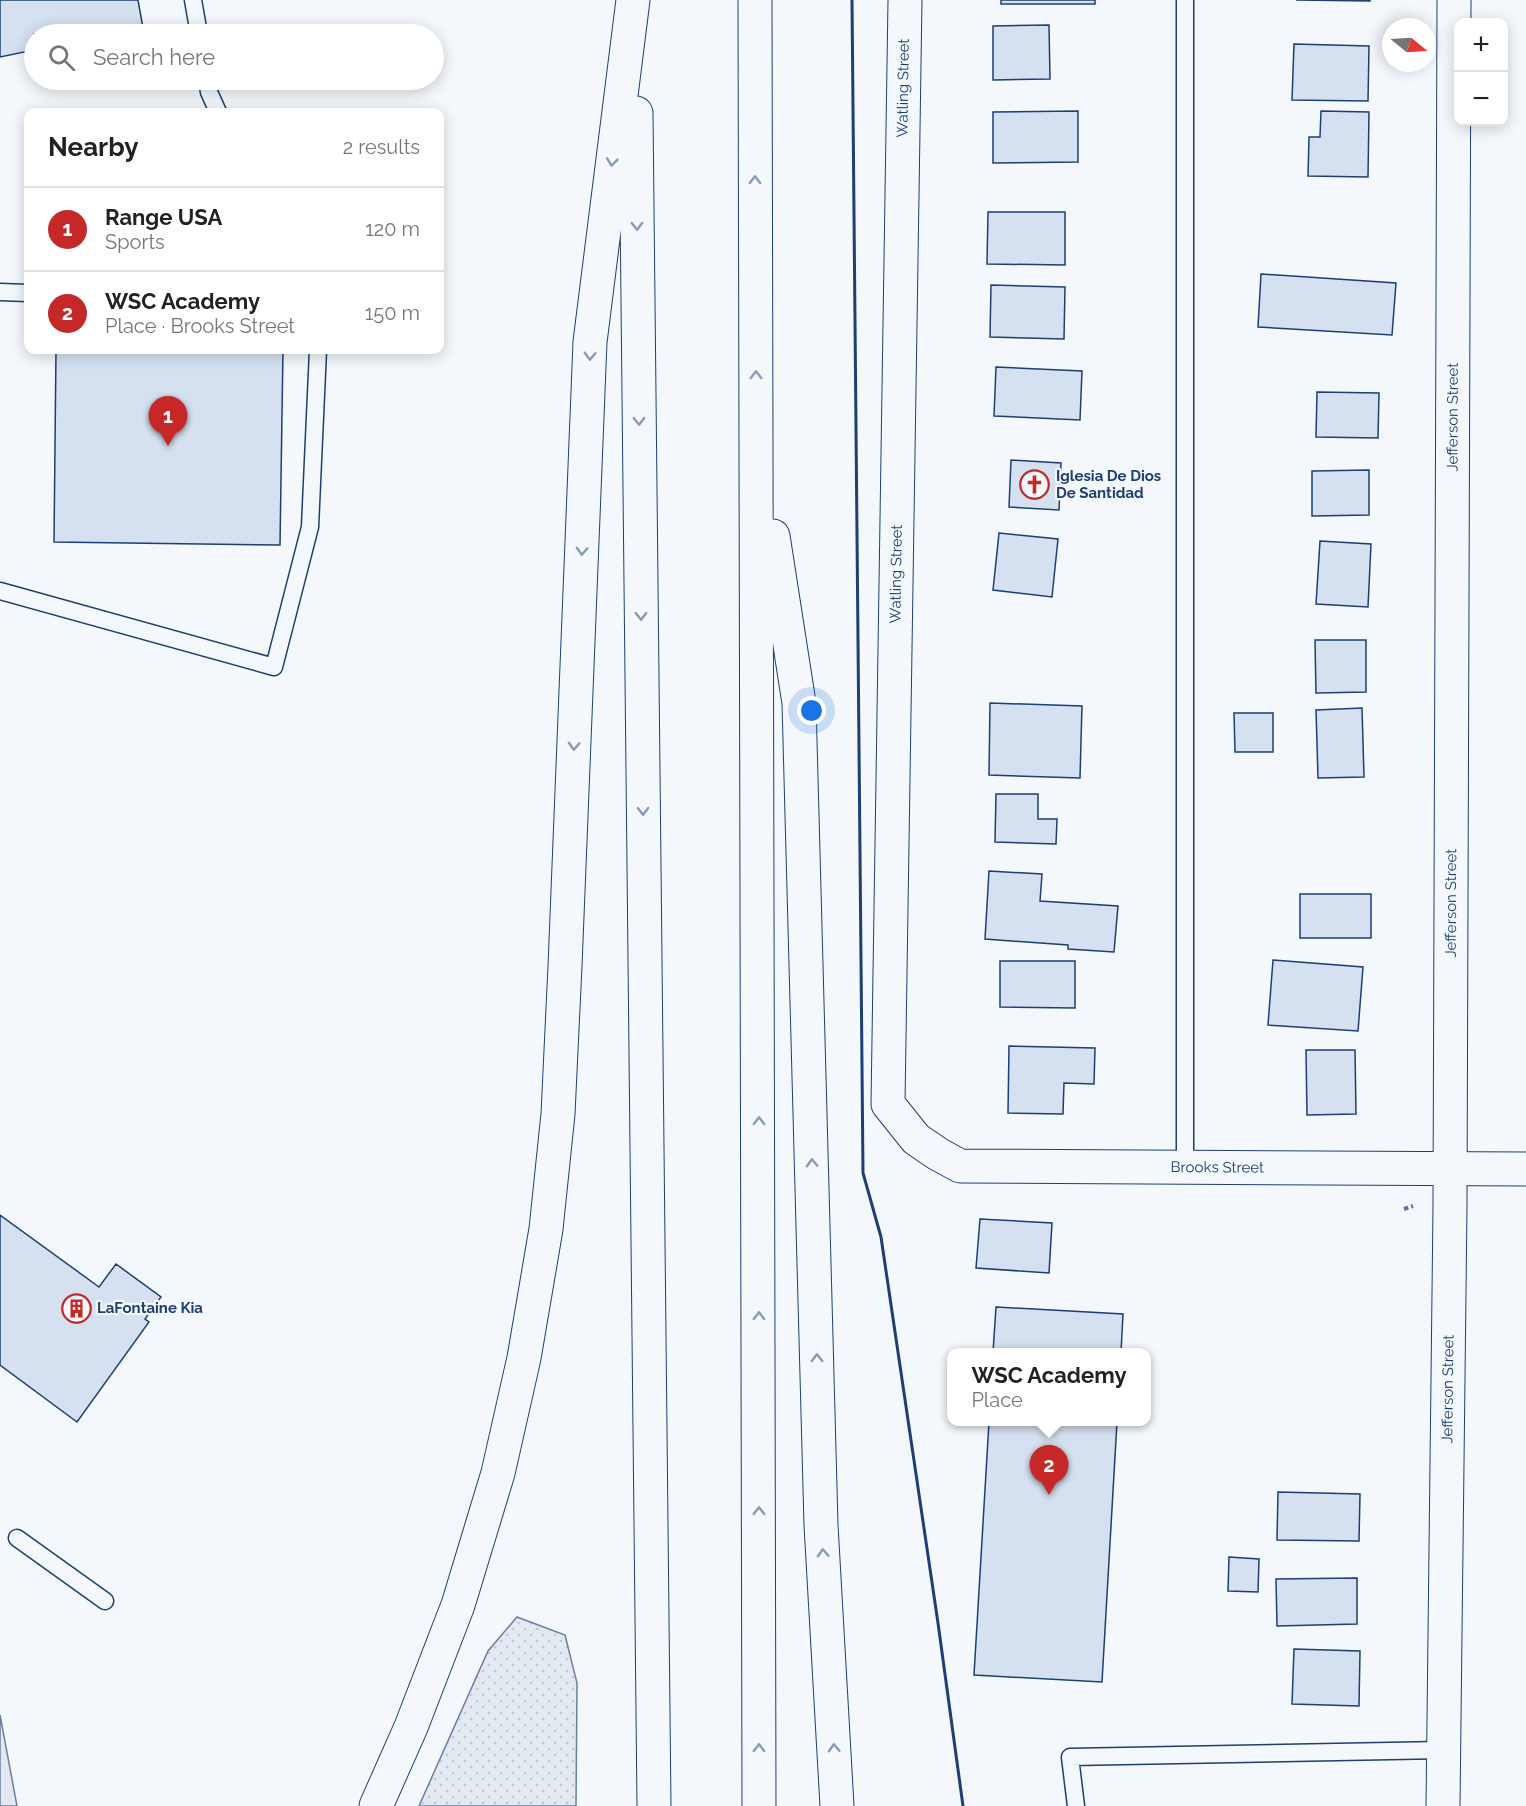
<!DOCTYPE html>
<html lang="en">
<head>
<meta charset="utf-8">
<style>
  body { margin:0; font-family:Raleway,sans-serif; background:#f6f6f6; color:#222 }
  .controls { position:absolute; right:18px; top:18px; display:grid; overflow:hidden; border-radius:12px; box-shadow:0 3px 15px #0003 }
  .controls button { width:54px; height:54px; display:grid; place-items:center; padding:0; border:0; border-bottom:2px solid #e0e0e0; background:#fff; color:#222; font:30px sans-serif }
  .compass { position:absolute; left:1382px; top:18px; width:54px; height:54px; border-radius:50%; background:#fff; box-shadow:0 3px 15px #0003; rotate:108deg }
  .you { position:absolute; left:812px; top:711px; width:21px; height:21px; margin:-15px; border:4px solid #fff; border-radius:50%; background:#1a73e8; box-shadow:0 0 0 9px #1a73e833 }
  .badge { display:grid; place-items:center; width:39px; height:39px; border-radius:50%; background:#c62828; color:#fff; font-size:20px; font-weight:700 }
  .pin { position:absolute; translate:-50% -50px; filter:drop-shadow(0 2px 3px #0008) }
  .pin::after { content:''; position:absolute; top:32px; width:21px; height:18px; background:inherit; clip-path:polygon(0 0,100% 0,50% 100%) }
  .popup { position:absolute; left:947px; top:1348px; width:204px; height:78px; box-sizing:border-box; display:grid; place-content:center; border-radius:12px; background:#fff; filter:drop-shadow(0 2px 4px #0005); font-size:20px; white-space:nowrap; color:#767676 }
  .popup b { font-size:22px; color:#222 }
  .popup::after { content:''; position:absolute; left:50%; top:100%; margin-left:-12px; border:12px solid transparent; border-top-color:#fff }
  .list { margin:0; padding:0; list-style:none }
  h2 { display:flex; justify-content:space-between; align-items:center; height:78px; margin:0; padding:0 24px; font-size:26px }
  h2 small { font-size:20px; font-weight:400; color:#767676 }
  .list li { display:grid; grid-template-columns:39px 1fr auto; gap:18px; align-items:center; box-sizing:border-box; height:84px; padding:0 24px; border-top:2px solid #e0e0e0 }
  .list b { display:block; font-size:22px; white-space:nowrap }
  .list p { margin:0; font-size:20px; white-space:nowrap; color:#767676 }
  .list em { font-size:20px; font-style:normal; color:#767676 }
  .icon { flex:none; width:33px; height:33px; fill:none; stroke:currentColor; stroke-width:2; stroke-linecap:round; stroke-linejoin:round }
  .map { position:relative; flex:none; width:1526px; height:1806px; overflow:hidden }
  .search { position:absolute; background:#fff; box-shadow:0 3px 15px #0003; left:24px; top:24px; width:420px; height:66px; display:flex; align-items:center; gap:15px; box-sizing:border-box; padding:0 21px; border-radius:33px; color:#767676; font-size:22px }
  .panel { position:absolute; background:#fff; box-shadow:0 3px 15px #0003; left:24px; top:108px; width:420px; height:246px; border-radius:12px }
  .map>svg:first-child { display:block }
  .grass { fill:url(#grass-dots); stroke:#687fa3; stroke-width:1.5 }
  .parking { fill:#e3e8f0; stroke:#687fa3; stroke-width:1.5 }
  .building { fill:#d5e0f0; stroke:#1d3f73; stroke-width:1.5 }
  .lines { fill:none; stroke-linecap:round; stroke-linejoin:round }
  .lane-casing { stroke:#1d3f73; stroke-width:19 }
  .street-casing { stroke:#1d3f73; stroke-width:35 }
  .highway-casing { stroke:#1d3f73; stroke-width:35 }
  .path { stroke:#5e769c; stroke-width:4; stroke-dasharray:4.5 3; stroke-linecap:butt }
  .lane { stroke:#f4f7fb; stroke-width:16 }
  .street { stroke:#f4f7fb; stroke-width:33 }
  .highway { stroke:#f4f7fb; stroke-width:33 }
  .wall { stroke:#1d3f73; stroke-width:3 }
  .oneway { stroke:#889bb7 }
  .labels { text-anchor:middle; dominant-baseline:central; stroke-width:4.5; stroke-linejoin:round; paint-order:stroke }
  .street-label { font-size:15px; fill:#1d3f73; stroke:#f4f7fb }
  .poi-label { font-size:15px; font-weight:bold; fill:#1d3f73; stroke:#f4f7fb; text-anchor:start }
</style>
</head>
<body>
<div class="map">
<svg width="1526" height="1806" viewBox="0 0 1526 1806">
  <defs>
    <pattern id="grass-dots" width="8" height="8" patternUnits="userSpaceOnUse" patternTransform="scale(1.5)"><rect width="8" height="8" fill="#e3e9f0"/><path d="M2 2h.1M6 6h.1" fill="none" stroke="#c2c9d1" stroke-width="1.8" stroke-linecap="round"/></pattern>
  </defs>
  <rect width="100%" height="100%" fill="#f4f7fb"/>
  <path class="grass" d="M517,1617l48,18 12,48 -1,123h-157l69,-155z"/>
  <path class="parking" d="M0,1715l17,91h-17z"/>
  <path class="building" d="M0,0h138l5,28 -32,6h-77v16l-34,7z
    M1001,0h94v4h-94z
    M1296,0h74v1z
    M1049,25l1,54 -57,1v-54z
    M1294,44l75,2 -1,55 -76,-1z
    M1078,111v51l-85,1v-51z
    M1321,111l48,1 -1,65 -60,-1 1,-39h11z
    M988,212h77v53l-78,-1z
    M1261,274l135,9 -4,52 -134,-8z
    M991,285l74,2 -1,52 -74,-2z
    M56,350h227l-3,195 -226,-3z
    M996,367l86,4 -2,49 -86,-4z
    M1317,392l62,1 -1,45 -62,-1z
    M1011,460l50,3 -2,47 -50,-3z
    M1369,470v45l-57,1v-45z
    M999,533l59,6 -6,58 -59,-7z
    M1320,541l51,3 -3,63 -52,-3z
    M1315,640h51v52l-50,1z
    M990,703l92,3 -2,72 -91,-3z
    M1362,708l2,69 -46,1 -2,-68z
    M1234,713h39v39h-38z
    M996,794h42v25h19l-1,25 -61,-2z
    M989,871l53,3 -2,27 78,5 -4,46 -46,-3v-4l-83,-6z
    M1300,894h71v44h-71z
    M1273,960l90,7 -5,64 -90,-6z
    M1000,961h75v47l-75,-1z
    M1009,1046l86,2 -1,36 -30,-1 -1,31 -55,-1z
    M1306,1050h49l1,64 -49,1z
    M0,1215l99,72 17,-23 45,33 -16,22 4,3 -72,100 -77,-57z
    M980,1219l72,4 -3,50 -73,-5z
    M996,1307l127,7 -2,38h-128z
    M989,1422h128l-15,260 -128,-7z
    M1278,1492l82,2 -1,47 -82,-1z
    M1229,1557l30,2 -1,33 -30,-1z
    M1357,1578v46l-80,2 -1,-47z
    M1294,1649l66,2 -1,55 -67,-2z"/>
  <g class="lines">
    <defs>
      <path id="lane" d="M193,0l6,34
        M1185,0v1166
        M207,80l2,12 9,20
        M0,292l28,1
        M0,591l274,76 36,-140 8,-177
        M17,1538l88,63
        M1076,1806l-6,-49 373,-7"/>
      <g id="street">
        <path id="s1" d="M905,0l-17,1104 28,35 22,15 22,12 566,3"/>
        <path id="s2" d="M1443,1806l7,-599 4,-1207"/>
      </g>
      <path id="highway" d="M755,0l4,1806
        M636,113l18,1693
        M773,536l26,167 22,822 16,281
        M376,1806l35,-79 47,-122 40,-132 26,-115 22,-129 12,-115 7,-148 25,-624 43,-342"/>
    </defs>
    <use href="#lane" class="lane-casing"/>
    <use href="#street" class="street-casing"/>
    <use href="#highway" class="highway-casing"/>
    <path class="path" d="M1404,1209l9,-3"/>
    <use href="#lane" class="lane"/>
    <use href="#street" class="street"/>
    <use href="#highway" class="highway"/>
    <path class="wall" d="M852,0l11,1173 18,64 57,386 25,183"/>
  </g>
  <defs><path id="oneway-chevron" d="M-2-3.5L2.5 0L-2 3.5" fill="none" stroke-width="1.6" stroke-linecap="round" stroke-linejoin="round" transform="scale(1.5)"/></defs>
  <g class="oneway">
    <use href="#oneway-chevron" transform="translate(612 162) rotate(97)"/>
    <use href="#oneway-chevron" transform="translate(755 180) rotate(-90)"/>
    <use href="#oneway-chevron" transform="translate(637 226) rotate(89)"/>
    <use href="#oneway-chevron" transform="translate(590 356) rotate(92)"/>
    <use href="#oneway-chevron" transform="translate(756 375) rotate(-90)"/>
    <use href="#oneway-chevron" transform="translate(639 421) rotate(89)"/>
    <use href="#oneway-chevron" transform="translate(582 551) rotate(92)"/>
    <use href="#oneway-chevron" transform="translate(641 616) rotate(89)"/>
    <use href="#oneway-chevron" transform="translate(574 746) rotate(92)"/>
    <use href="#oneway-chevron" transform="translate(643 811) rotate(89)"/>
    <use href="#oneway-chevron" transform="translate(759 1121) rotate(-90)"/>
    <use href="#oneway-chevron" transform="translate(812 1163) rotate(-92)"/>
    <use href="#oneway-chevron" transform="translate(759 1316) rotate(-90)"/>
    <use href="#oneway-chevron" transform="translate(817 1358) rotate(-91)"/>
    <use href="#oneway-chevron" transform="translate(759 1511) rotate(-90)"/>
    <use href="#oneway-chevron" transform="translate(823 1553) rotate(-93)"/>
    <use href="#oneway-chevron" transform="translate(759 1748) rotate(-90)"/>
    <use href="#oneway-chevron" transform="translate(834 1748) rotate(-93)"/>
  </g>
  <defs>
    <symbol id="church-ring" viewBox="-11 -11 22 22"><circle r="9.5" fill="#f4f7fb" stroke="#c62828" stroke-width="1.5"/><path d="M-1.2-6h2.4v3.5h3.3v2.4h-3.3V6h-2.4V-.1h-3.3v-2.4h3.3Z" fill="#c62828"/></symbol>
    <symbol id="building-ring" viewBox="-11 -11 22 22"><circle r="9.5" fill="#f4f7fb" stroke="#c62828" stroke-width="1.5"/><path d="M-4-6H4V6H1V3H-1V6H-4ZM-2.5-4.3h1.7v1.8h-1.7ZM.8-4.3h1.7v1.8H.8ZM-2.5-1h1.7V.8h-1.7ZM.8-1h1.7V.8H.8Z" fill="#c62828"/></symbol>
  </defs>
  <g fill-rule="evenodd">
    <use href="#church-ring" x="1018" y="468" width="33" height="33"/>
    <use href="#building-ring" x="60" y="1292" width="33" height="33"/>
  </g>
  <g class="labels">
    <g class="street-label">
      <text transform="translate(903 88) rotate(-89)">Watling Street</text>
      <text stroke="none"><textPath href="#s2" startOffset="1389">Jefferson Street</textPath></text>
      <text transform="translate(896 574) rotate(-89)">Watling Street</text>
      <text stroke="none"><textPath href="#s2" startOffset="903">Jefferson Street</textPath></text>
      <text stroke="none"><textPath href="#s1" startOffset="1458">Brooks Street</textPath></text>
      <text stroke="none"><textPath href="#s2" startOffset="417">Jefferson Street</textPath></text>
    </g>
    <g class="poi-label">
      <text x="1056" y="476">Iglesia De Dios<tspan x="1056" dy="17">De Santidad</tspan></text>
      <text x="97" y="1308">LaFontaine Kia</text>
    </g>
  </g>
</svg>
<div class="controls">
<button>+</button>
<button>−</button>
</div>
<svg class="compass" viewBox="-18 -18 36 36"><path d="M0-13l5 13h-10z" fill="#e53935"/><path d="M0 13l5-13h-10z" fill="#767676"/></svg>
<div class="you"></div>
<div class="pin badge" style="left:168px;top:446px">1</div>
<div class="pin badge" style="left:1049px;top:1495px">2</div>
<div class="popup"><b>WSC Academy</b>Place</div>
<div class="search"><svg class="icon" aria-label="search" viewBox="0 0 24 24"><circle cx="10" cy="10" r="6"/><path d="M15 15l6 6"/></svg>Search here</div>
<section class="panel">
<h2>Nearby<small>2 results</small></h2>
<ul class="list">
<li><span class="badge">1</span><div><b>Range USA</b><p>Sports</p></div><em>120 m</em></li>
<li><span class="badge">2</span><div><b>WSC Academy</b><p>Place · Brooks Street</p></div><em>150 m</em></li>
</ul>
</section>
</div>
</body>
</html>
